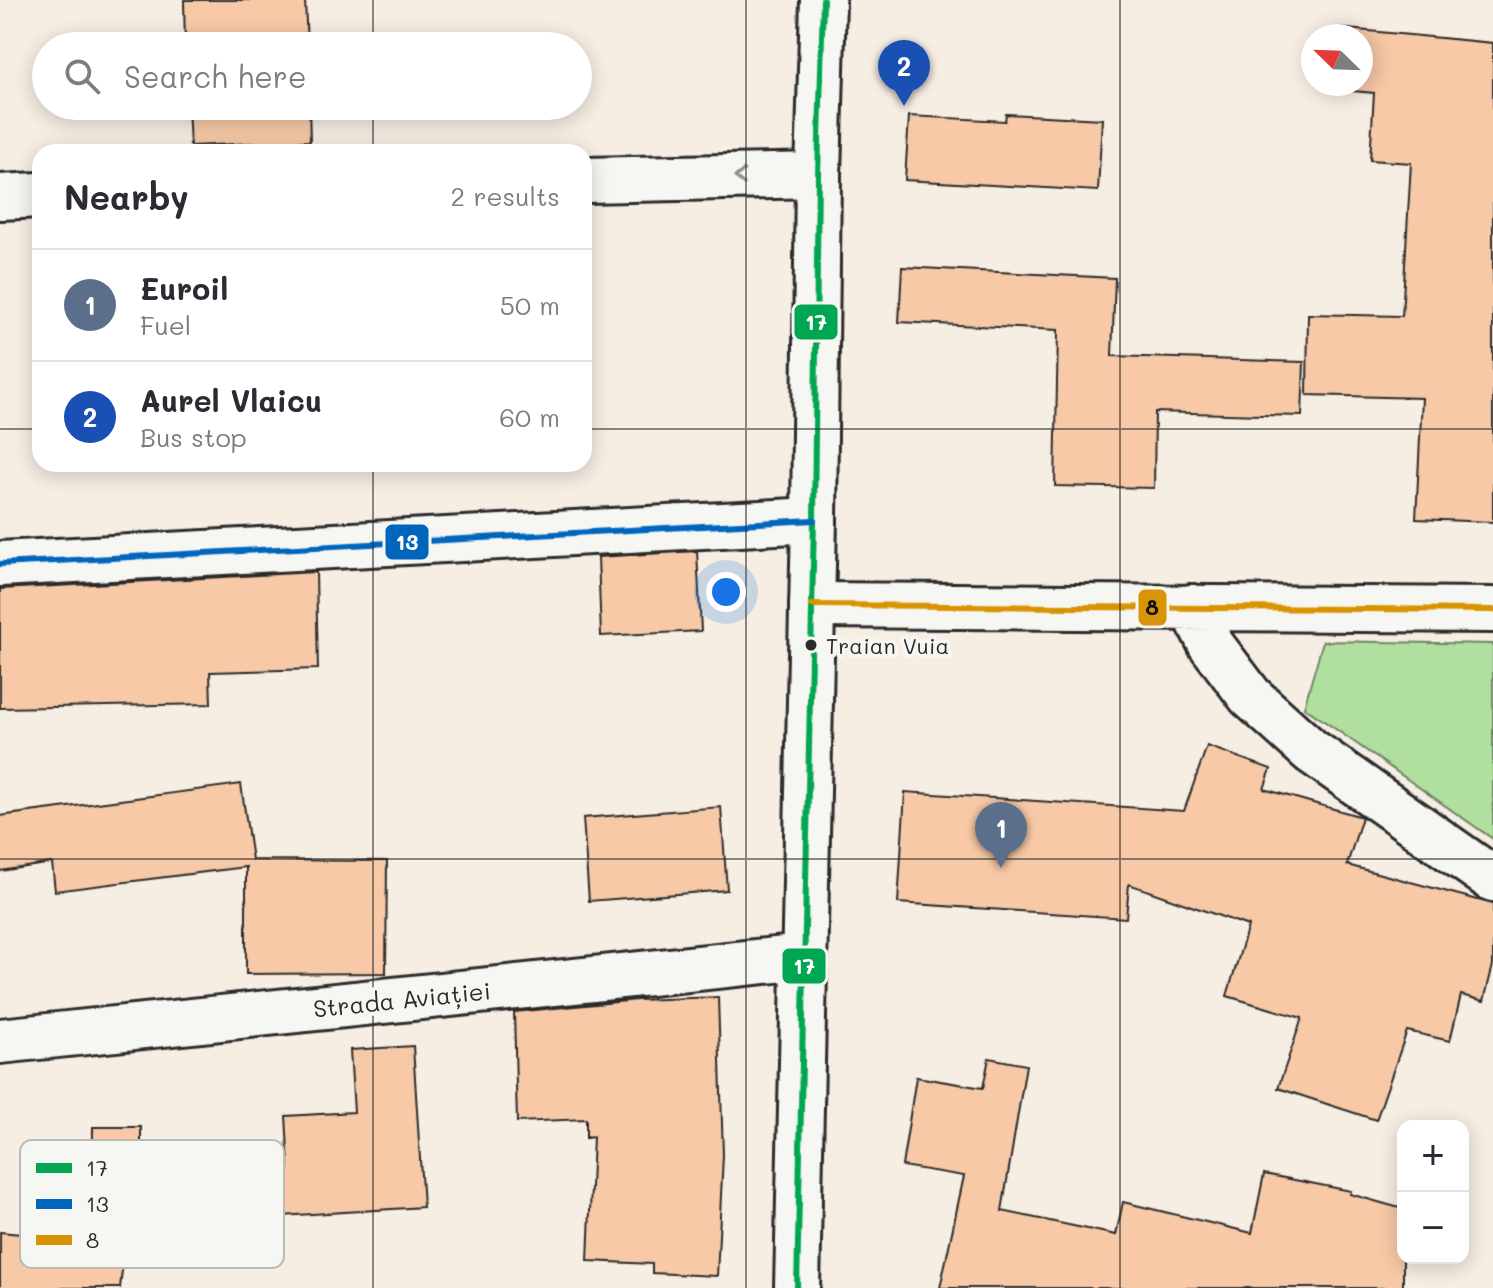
<!DOCTYPE html>
<html lang="en">
<head>
<meta charset="utf-8">
<style>
  body { margin:0; font-family:Mali,sans-serif; background:#f2f2f3; color:#2b2b33 }
  .controls { position:absolute; right:24px; bottom:24px; display:grid; overflow:hidden; border-radius:16px; box-shadow:0 4px 20px #0003 }
  .controls button { width:72px; height:72px; display:grid; place-items:center; padding:0; border:0; border-bottom:2px solid #e1e1e2; background:#fff; color:#2b2b33; font:40px sans-serif }
  .compass { position:absolute; left:1301px; top:24px; width:72px; height:72px; border-radius:50%; background:#fff; box-shadow:0 4px 20px #0003; rotate:293deg }
  .you { position:absolute; left:726px; top:592px; width:28px; height:28px; margin:-20px; border:6px solid #fff; border-radius:50%; background:#1a73e8; box-shadow:0 0 0 12px #1a73e833 }
  .badge { display:grid; place-items:center; width:52px; height:52px; border-radius:50%; background:#ea580c; color:#fff; font-size:26px; font-weight:700 }
  .pin { position:absolute; translate:-50% -66px; filter:drop-shadow(0 2px 4px #0008) }
  .pin::after { content:''; position:absolute; top:42px; width:28px; height:24px; background:inherit; clip-path:polygon(0 0,100% 0,50% 100%) }
  .list { margin:0; padding:0; list-style:none }
  h2 { display:flex; justify-content:space-between; align-items:center; height:104px; margin:0; padding:0 32px; font-size:34px }
  h2 small { font-size:26px; font-weight:400; color:#7c7c81 }
  .list li { display:grid; grid-template-columns:52px 1fr auto; gap:24px; align-items:center; box-sizing:border-box; height:112px; padding:0 32px; border-top:2px solid #e1e1e2 }
  .list b { display:block; font-size:30px; white-space:nowrap }
  .list p { margin:0; font-size:26px; white-space:nowrap; color:#7c7c81 }
  .list em { font-size:26px; font-style:normal; color:#7c7c81 }
  .icon { flex:none; width:44px; height:44px; fill:none; stroke:currentColor; stroke-width:2; stroke-linecap:round; stroke-linejoin:round }
  .map { position:relative; flex:none; width:1493px; height:1288px; overflow:hidden }
  .search { position:absolute; background:#fff; box-shadow:0 4px 20px #0003; left:32px; top:32px; width:560px; height:88px; display:flex; align-items:center; gap:20px; box-sizing:border-box; padding:0 28px; border-radius:44px; color:#7c7c81; font-size:30px }
  .panel { position:absolute; background:#fff; box-shadow:0 4px 20px #0003; left:32px; top:144px; width:560px; height:328px; border-radius:24px }
  .map>svg:first-child { display:block }
  .green { fill:#b1df9f; stroke:#6e8565; stroke-width:2 }
  .building { fill:#f7c9a6; stroke:#2b2b2b; stroke-width:2 }
  .lines { fill:none; stroke-linecap:round; stroke-linejoin:round }
  .street-casing { stroke:#2b2b2b; stroke-width:50 }
  .primary-casing { stroke:#2b2b2b; stroke-width:50 }
  .street { stroke:#f6f6f2; stroke-width:44 }
  .primary { stroke:#f6f6f2; stroke-width:44 }
  .bus-1-casing { stroke:#f6f6f2; stroke-width:12 }
  .bus-2-casing { stroke:#f6f6f2; stroke-width:12 }
  .bus-3-casing { stroke:#f6f6f2; stroke-width:12 }
  .bus-1 { stroke:#00a651; stroke-width:6 }
  .bus-2 { stroke:#0065bd; stroke-width:6 }
  .bus-3 { stroke:#d89406; stroke-width:6 }
  .oneway { stroke:#90908e }
  .grid { fill:none; stroke:#2b2b2b; stroke-width:2; stroke-opacity:0.55 }
  .bus-dot { fill:#2b2b2b; stroke:#f6f6f2; stroke-width:3 }
  .labels { text-anchor:middle; dominant-baseline:central; stroke-width:8; stroke-linejoin:round; paint-order:stroke }
  .bus-label { font-size:22px; fill:#2b2b2b; stroke:#f6f6f2; text-anchor:start }
  .street-label { font-size:24px; fill:#2b2b2b; stroke:#f6f6f2 }
  .key { fill:#f6f6f2; stroke:#b9b9b6; stroke-width:2 }
  .key-label { font-size:22px; fill:#2b2b2b }
  .line-badge { stroke:#f6f6f2; stroke-width:3 }
  .badge-label { font-size:22px; text-anchor:middle; font-weight:bold; fill:#fff }
  .pale-badge-label { font-size:22px; text-anchor:middle; font-weight:bold; fill:#111 }
</style>
</head>
<body>
<div class="map">
<svg width="1493" height="1288" viewBox="0 0 1493 1288">
  <rect width="100%" height="100%" fill="#f6ede3"/>
  <filter id="ink" filterUnits="userSpaceOnUse"><feTurbulence type="fractalNoise" baseFrequency=".0125" numOctaves="2"/><feDisplacementMap in="SourceGraphic" scale="16" xChannelSelector="R" yChannelSelector="G"/><feConvolveMatrix kernelMatrix="1 2 1 2 8 2 1 2 1" color-interpolation-filters="sRGB"/></filter>
  <g filter="url(#ink)">
    <path class="green" d="M1323,641l170,3v195l-189,-132z"/>
    <path class="building" d="M184,0h121l2,46h-122z
      M1337,28l156,15v479l-77,-3 6,-121 -115,-3 1,-81 94,2 9,-153 -41,-3 4,-67 -43,-4 1,-5h29v-48h-25z
      M188,106h121l1,35 -120,5z
      M1006,114l96,5 -4,72 -193,-11 4,-64 96,5z
      M902,267l213,11 -3,78 192,6 -2,54 -147,-4 -1,76 -99,-2 3,-156 -159,-8z
      M697,551l4,80 -100,5 -3,-79z
      M316,572l2,97 -108,3 1,32 -211,4v-119z
      M1207,746l64,23 -7,20 98,28 -15,48 146,39v61l-9,36 -23,-6 -11,46 -43,-10 -31,89 -98,-32 24,-70 -75,-22 21,-70 -119,-42 -3,34 -228,-15 7,-111 279,19z
      M241,784l11,76 135,1 -1,112 -140,1v-107l-191,24 -3,-28 -52,8v-55z
      M721,807l6,83 -138,11 -6,-83z
      M718,997l5,158 -6,121 -65,-3v-9l-64,-3 5,-124 -7,1v-19l-69,3 -3,-110 123,-12z
      M413,1046l10,161 -188,12v9l-143,-1 1,-100h48v39l148,2 -3,-52 68,-4 -4,-62z
      M989,1058l37,7 -24,146 114,24 7,-33 129,31 12,-59 87,17 -1,3 53,15v79h-463l24,-112 -62,-10 14,-89 67,11z
      M0,1232l125,12 -5,44h-120z"/>
    <g class="lines">
      <defs>
        <path id="street" d="M584,180l234,-5
          M0,197l40,-2
          M0,564l814,-44
          M812,605l681,5
          M1192,607l18,36 40,53 61,55 182,128
          M0,1041l804,-84"/>
        <path id="primary" d="M797,1288l17,-768 4,-345 5,-175"/>
      </defs>
      <use href="#street" class="street-casing"/>
      <use href="#primary" class="primary-casing"/>
      <use href="#street" class="street"/>
      <use href="#primary" class="primary"/>
      <defs>
        <path id="bus-1" d="M797,1288l17,-768 4,-345 5,-175"/>
        <path id="bus-2" d="M0,564l814,-44"/>
        <path id="bus-3" d="M812,605l681,5"/>
      </defs>
      <use href="#bus-1" class="bus-1-casing"/>
      <use href="#bus-2" class="bus-2-casing"/>
      <use href="#bus-3" class="bus-3-casing"/>
      <use href="#bus-1" class="bus-1"/>
      <use href="#bus-2" class="bus-2"/>
      <use href="#bus-3" class="bus-3"/>
    </g>
    <defs><path id="oneway-chevron" d="M-2-3.5L2.5 0L-2 3.5" fill="none" stroke-width="1.6" stroke-linecap="round" stroke-linejoin="round" transform="scale(2)"/></defs>
    <use class="oneway" href="#oneway-chevron" transform="translate(740 177) rotate(179)"/>
  </g>
  <path class="grid" d="M373,0v46M746,0v1288M1120,0v1288M373,106v46M0,429h40M584,429h909M373,464v824M0,859h1493"/>
  <circle class="bus-dot" cx="811" cy="645" r="7"/>
  <g class="labels">
    <g class="bus-label">
      <text x="826" y="645">Traian Vuia</text>
    </g>
    <g class="street-label">
      <text transform="translate(402 999) rotate(-6)">Strada Aviației</text>
    </g>
  </g>
  <rect x="20" y="1140" width="264" height="128" rx="12" class="key"/>
  <rect x="36" y="1163" width="36" height="10" fill="#00a651"/>
  <rect x="36" y="1199" width="36" height="10" fill="#0065bd"/>
  <rect x="36" y="1235" width="36" height="10" fill="#d89406"/>
  <g class="key-label">
    <text x="86" y="1176">17</text>
    <text x="86" y="1212">13</text>
    <text x="86" y="1248">8</text>
  </g>
  <g class="line-badge">
    <rect x="793" y="303" width="46" height="38" rx="8" fill="#00a651"/>
    <rect x="384" y="523" width="46" height="38" rx="8" fill="#0065bd"/>
    <rect x="1137" y="588" width="31" height="39" rx="8" fill="#d89406"/>
    <rect x="781" y="947" width="46" height="38" rx="8" fill="#00a651"/>
  </g>
  <g class="badge-label">
    <text x="816" y="330">17</text>
    <text x="407" y="550">13</text>
    <text x="804" y="974">17</text>
  </g>
  <g class="pale-badge-label">
    <text x="1152" y="615">8</text>
  </g>
</svg>
<div class="controls">
<button>+</button>
<button>−</button>
</div>
<svg class="compass" viewBox="-18 -18 36 36"><path d="M0-13l5 13h-10z" fill="#e53935"/><path d="M0 13l5-13h-10z" fill="#7c7c81"/></svg>
<div class="you"></div>
<div class="pin badge" style="left:1001px;top:868px;background:#5c6f8a">1</div>
<div class="pin badge" style="left:904px;top:106px;background:#1a4fb4">2</div>
<div class="search"><svg class="icon" aria-label="search" viewBox="0 0 24 24"><circle cx="10" cy="10" r="6"/><path d="M15 15l6 6"/></svg>Search here</div>
<section class="panel">
<h2>Nearby<small>2 results</small></h2>
<ul class="list">
<li><span class="badge" style="background:#5c6f8a">1</span><div><b>Euroil</b><p>Fuel</p></div><em>50 m</em></li>
<li><span class="badge" style="background:#1a4fb4">2</span><div><b>Aurel Vlaicu</b><p>Bus stop</p></div><em>60 m</em></li>
</ul>
</section>
</div>
</body>
</html>
